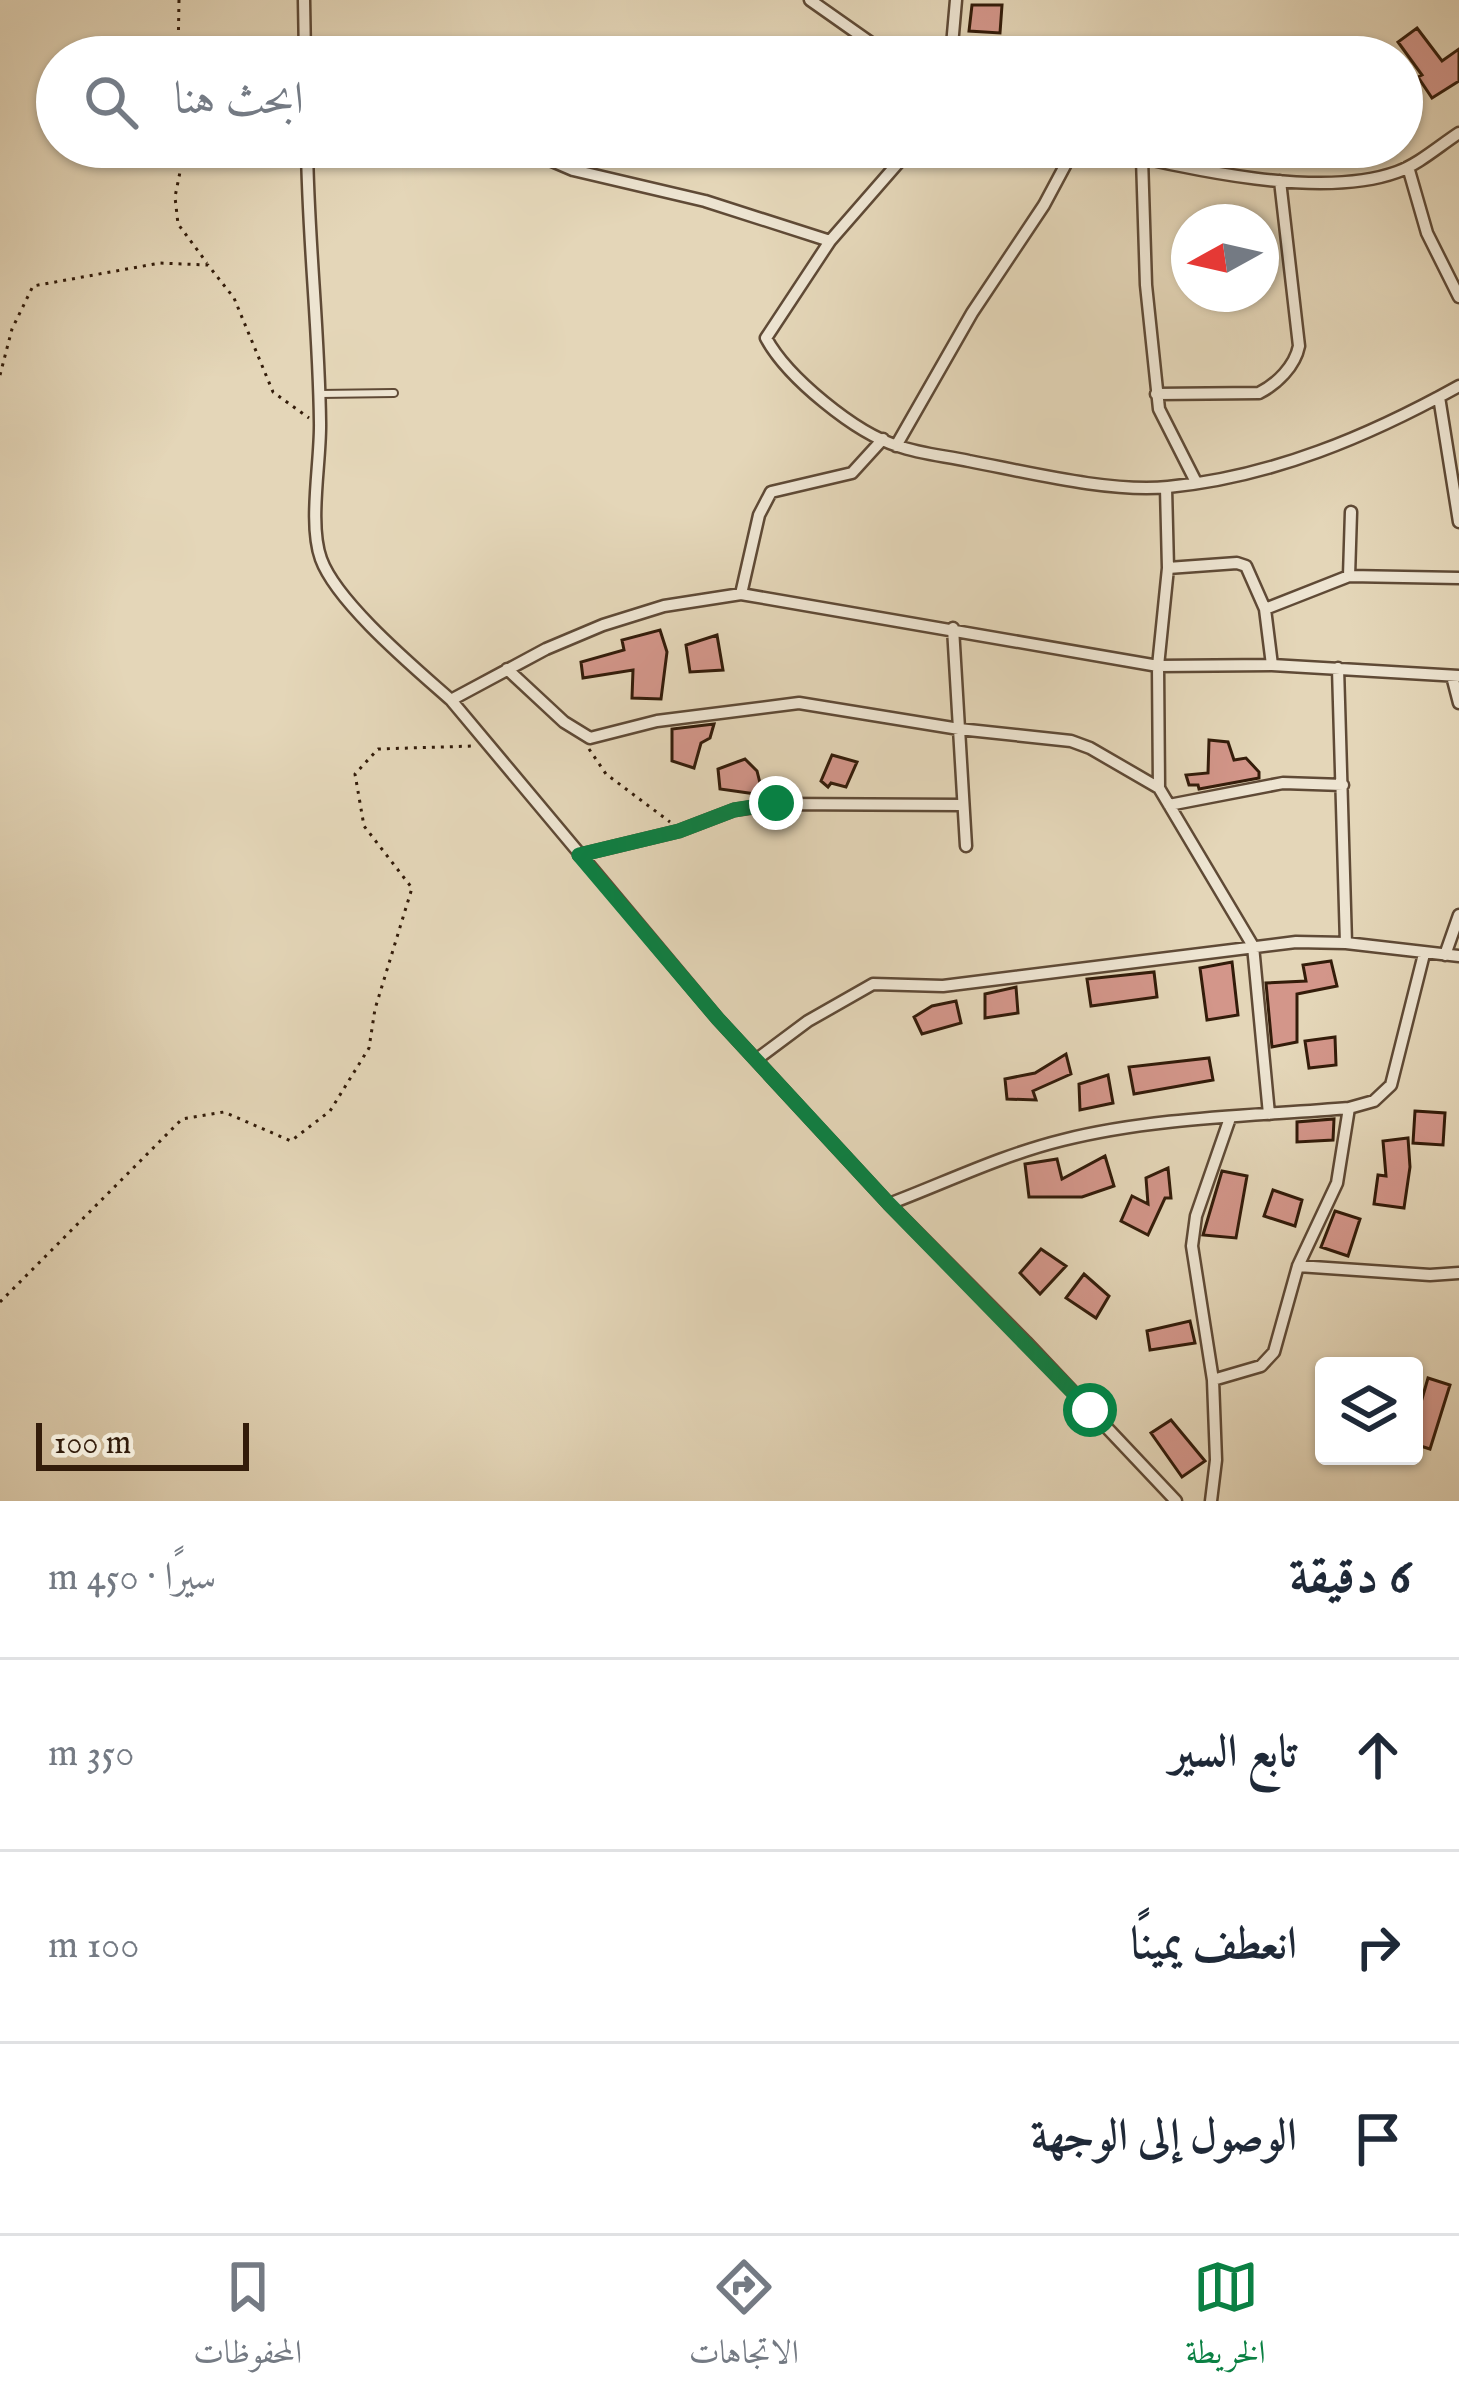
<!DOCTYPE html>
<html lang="ar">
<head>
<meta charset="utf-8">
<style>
  body { margin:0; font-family:"IM FELL English",Amiri,serif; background:#f2f2f3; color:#1f2937; direction:rtl }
  .controls { position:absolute; right:36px; bottom:36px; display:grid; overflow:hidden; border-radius:12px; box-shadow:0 3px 9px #0004 }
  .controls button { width:108px; height:108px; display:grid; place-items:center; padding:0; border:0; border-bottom:3px solid #e0e1e3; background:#fff; color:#1f2937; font:60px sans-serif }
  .compass { position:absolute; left:1171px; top:204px; width:108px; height:108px; border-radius:50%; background:#fff; box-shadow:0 3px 9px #0004; rotate:262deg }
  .scale { position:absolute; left:36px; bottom:30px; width:213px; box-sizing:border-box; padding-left:12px; border:6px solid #331c0a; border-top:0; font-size:33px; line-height:42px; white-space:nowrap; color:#331c0a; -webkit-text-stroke:9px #ede4d1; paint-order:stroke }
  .stop { position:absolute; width:36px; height:36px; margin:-27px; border:9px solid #0b8043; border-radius:50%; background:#fff }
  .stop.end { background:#0b8043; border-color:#fff; box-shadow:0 3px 12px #0008 }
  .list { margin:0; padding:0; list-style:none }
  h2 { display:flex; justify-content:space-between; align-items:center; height:156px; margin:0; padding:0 48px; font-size:51px }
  h2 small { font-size:39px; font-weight:400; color:#747a83 }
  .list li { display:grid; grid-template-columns:78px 1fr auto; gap:36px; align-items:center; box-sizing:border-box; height:192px; padding:0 48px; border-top:3px solid #e0e1e3 }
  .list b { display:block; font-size:45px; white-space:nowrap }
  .list em { font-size:39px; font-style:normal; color:#747a83 }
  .icon { flex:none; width:66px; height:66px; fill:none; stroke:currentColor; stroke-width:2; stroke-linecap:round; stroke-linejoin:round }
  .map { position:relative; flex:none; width:1459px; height:1501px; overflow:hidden; direction:ltr }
  .search { position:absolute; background:#fff; box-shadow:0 3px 9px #0004; left:36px; right:36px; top:36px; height:132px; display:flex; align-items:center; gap:30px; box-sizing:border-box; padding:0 42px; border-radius:66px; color:#747a83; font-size:45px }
  .sheet { height:732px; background:#fff }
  nav { display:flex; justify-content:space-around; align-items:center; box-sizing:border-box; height:168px; border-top:3px solid #e0e1e3; background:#fff; font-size:33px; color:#747a83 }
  nav a { display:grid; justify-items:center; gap:6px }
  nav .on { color:#0b8043 }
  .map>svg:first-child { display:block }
  .building { fill:#d3968a; stroke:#331c0a; stroke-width:3 }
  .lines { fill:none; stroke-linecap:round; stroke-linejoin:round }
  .lane-casing { stroke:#5f4a36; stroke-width:10 }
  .street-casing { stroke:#5f4a36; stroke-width:15 }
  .path { stroke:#331c0a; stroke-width:3; stroke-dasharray:3 6; stroke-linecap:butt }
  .lane { stroke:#ede4d1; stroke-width:6 }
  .street { stroke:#ede4d1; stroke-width:10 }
  .route { stroke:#0b8043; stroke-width:15 }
</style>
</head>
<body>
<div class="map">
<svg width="1459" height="1501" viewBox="0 0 1459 1501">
  <rect width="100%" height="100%" fill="#e4d6b8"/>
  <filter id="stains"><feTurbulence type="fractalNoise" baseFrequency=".00167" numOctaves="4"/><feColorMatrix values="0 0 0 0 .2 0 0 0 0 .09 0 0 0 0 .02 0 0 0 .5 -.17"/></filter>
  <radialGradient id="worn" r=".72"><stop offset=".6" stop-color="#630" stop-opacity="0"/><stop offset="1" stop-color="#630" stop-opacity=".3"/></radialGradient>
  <path class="building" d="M972,5h30l-2,28 -31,-2z
    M1417,28l25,33 17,-12v32l-27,17 -14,-21 4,-2 -24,-33z
    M660,630l7,22 -6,47 -29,-1 1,-28 -50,8 -2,-16 43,-12 -2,-10z
    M717,635l6,35 -33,2 -4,-27z
    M714,724l-4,14 -9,5 -7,25 -22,-7v-32z
    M1209,740l19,2 6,18 12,-2 13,14v6l-60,11 -1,-4h-9l-3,-10 22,-2z
    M832,755l25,7 -11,25 -15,-4 -3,4 -7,-6z
    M745,759l12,12 6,24 -43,-6 -2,-20z
    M1331,961l6,25 -40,8v48l-25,5 -6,-64 40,-2 -3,-16z
    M1232,962l6,53 -31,5 -7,-52z
    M1154,972l3,25 -66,9 -4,-27z
    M1016,987l2,26 -33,5v-24z
    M956,1001l5,22 -39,11 -8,-17 18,-11z
    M1335,1037l1,28 -27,3 -4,-27z
    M1066,1054l5,20 -38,17 3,9 -29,-1 -2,-20 30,-6z
    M1209,1058l4,22 -79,14 -5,-27z
    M1108,1075l5,28 -33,7 -1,-26z
    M1415,1111l30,2 -2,32 -30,-2z
    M1334,1119l-1,21 -36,2v-20z
    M1408,1138l2,29 -6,41 -30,-4 4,-29 8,1 -3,-35z
    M1105,1156l9,30 -32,11h-53l-4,-33 32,-5 5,20z
    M1168,1168l3,30h-6l-17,37 -27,-14 11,-25 16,8 -2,-26z
    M1222,1171l25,5 -11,62 -33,-3z
    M1273,1190l29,10 -7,26 -31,-10z
    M1335,1211l25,8 -12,37 -27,-9z
    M1041,1249l25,17 -26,28 -20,-21z
    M1084,1274l25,22 -13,22 -30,-20z
    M1190,1321l5,22 -45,7 -3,-19z
    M1428,1378l22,7 -20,64 -16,-5v-32l4,1z
    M1171,1420l34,41 -23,16 -31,-44z"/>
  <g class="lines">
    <defs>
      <path id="lane" d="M320,394l74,-1"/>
      <path id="street" d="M304,0l1,57
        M810,0l81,57
        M951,57l5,-57
        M307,147c1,92 12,183 13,275 1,39 -12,101 1,137 16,44 94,109 130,141l95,-51 57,-24 61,-19 77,-12 417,72 114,-1 187,11
        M373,147l158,5 42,18 132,31 125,40
        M912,147l-82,94 -64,97c21,39 89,95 132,108 23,8 48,10 71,15 58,11 142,32 199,26 104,-10 201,-51 291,-101
        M1096,147c82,19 221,54 301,25 22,-8 42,-26 62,-39
        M1142,158l4,127 13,124 37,73
        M1408,167l19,66 32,64
        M1156,394l103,-1c18,-9 36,-27 40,-47l-19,-165
        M1439,397l20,125
        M896,446l76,-133 72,-108 31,-58
        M1168,568l69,-5 9,3 19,43 7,56
        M1349,576l2,-64
        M741,594l18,-79 12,-23 81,-19 31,-34
        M1265,609l84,-33 110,2
        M953,628l13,218
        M1338,668l8,275
        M507,669l57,53 26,16 67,-17 142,-18 160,26 112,12 19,7 69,40 94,158 16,168
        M1452,676l7,27
        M451,700l267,319 171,185 137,138 150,159
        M1159,788l-1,-122 10,-98 -2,-80
        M1169,805l114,-22 60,2
        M579,855l100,-24 55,-21 42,-6 187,1
        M1445,955l14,-40
        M757,1059l51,-38 65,-37 70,2 353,-44 50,1 113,13
        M889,1204c58,-22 113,-49 174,-64 92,-23 191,-24 286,-32l25,-7 17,-16 33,-131
        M1298,1266l132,9 29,-2
        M1213,1380l48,-14 13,-14 24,-86 39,-83 12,-75
        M1211,1501l5,-41 -3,-80 -21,-134 4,-30 34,-98"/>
    </defs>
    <use href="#lane" class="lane-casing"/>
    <use href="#street" class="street-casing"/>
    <path class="path" d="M178,57l1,-57
      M185,147l-10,50 3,27 29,39
      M0,375l12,-46 21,-43 127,-23 48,2 26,33 39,94 36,26
      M589,749l17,25 64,48
      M0,1302l182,-183 42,-7 67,29 39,-30 39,-63 6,-39 37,-121 -48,-62 -9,-52 23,-25 95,-3"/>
    <use href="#lane" class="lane"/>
    <use href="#street" class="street"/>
  </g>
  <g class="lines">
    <path class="route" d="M776,803l-42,7 -55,21 -100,24 139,164 171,185 201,206"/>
  </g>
  <rect width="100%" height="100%" filter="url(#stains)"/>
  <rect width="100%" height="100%" fill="url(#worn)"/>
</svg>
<div class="controls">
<button><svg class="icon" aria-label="layers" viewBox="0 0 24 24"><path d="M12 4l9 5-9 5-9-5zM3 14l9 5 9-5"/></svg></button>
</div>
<svg class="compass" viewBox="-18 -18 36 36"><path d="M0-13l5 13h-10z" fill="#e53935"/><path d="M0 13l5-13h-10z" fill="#747a83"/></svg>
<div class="scale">100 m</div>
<div class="stop" style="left:1090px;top:1410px"></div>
<div class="stop end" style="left:776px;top:803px"></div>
<div class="search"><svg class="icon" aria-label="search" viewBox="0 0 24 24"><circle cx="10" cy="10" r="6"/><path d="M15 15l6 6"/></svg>ابحث هنا</div>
</div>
<section class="sheet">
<h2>6 دقيقة<small>سيرًا · 450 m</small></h2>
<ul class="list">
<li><svg class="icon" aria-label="ahead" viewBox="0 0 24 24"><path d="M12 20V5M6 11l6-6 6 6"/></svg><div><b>تابع السير</b></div><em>350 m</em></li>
<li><svg class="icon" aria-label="right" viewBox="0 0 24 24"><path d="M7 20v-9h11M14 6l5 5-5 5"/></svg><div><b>انعطف يمينًا</b></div><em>100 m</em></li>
<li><svg class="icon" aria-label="arrive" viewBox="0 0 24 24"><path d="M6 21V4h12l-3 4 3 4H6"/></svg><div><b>الوصول إلى الوجهة</b></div></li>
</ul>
</section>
<nav>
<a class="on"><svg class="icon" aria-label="map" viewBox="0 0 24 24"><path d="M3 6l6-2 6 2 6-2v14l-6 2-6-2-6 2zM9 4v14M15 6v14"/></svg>الخريطة</a>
<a><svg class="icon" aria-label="directions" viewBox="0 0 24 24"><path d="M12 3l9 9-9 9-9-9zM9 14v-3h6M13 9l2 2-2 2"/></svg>الاتجاهات</a>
<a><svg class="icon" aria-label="saved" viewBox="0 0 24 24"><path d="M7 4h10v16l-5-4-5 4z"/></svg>المحفوظات</a>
</nav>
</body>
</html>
